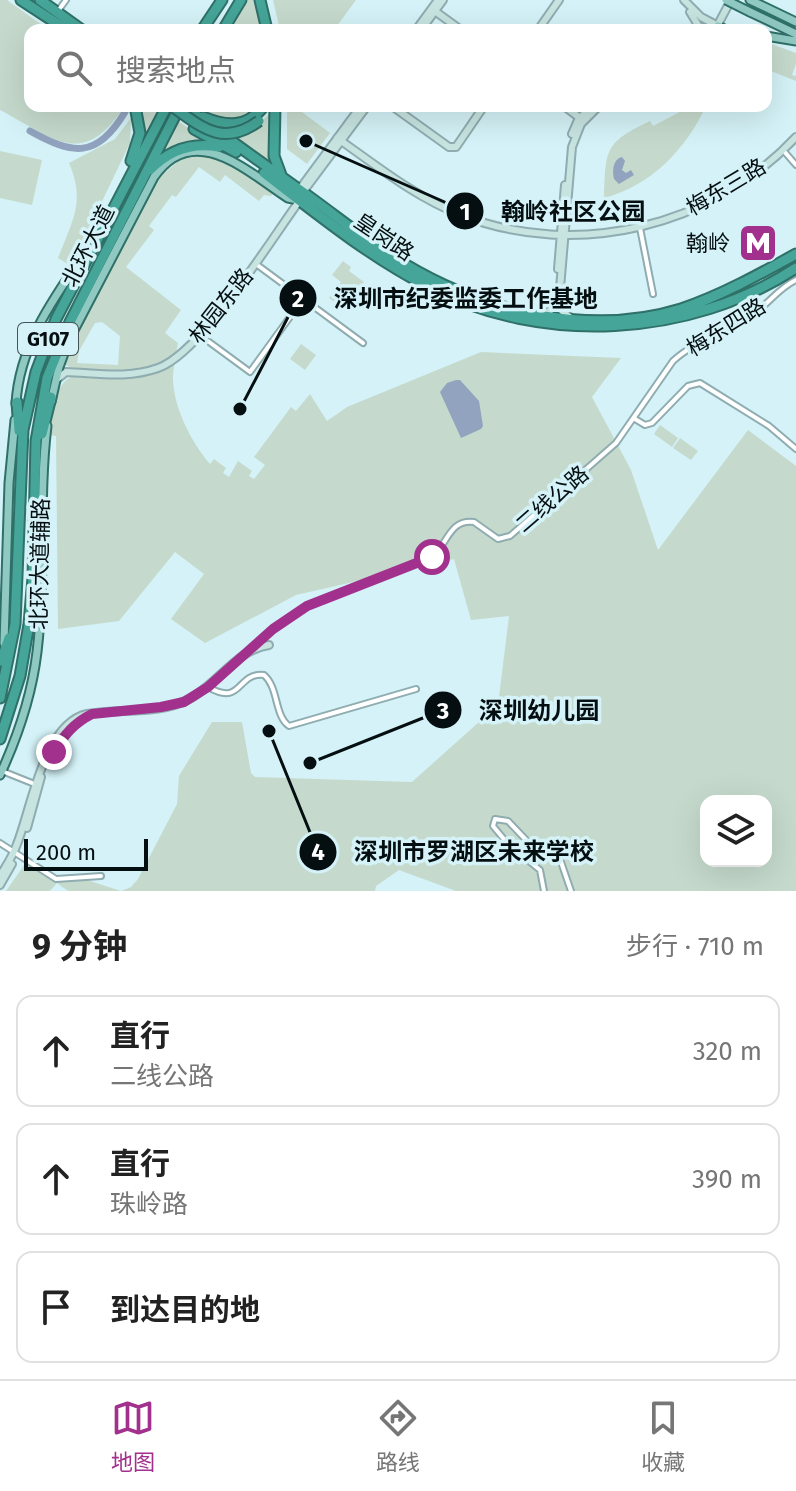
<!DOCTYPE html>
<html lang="zh">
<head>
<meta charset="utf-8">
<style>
  body { margin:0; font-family:"Fira Sans","Noto Sans SC",sans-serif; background:#f2f2f2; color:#222 }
  .controls { position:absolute; right:24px; bottom:24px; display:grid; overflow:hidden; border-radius:16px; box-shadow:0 8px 32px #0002 }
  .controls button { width:72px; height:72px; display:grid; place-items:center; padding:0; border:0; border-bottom:2px solid #e0e0e0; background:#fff; color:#222; font:40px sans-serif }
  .scale { position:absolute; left:24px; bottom:20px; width:124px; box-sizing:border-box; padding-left:8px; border:4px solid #050f11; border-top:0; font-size:22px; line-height:28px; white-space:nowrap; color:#050f11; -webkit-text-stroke:6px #d4f2f7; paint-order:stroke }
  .stop { position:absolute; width:24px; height:24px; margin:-18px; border:6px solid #a2318e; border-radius:50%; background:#fff }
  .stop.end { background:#a2318e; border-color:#fff; box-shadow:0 2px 8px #0008 }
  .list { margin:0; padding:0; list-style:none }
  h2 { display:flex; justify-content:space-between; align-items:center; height:104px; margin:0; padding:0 32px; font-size:34px }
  h2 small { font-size:26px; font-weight:400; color:#767676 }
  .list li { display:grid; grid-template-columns:52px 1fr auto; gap:24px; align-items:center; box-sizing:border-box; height:112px; margin:0 16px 16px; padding:0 16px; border:2px solid #e0e0e0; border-radius:16px }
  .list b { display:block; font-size:30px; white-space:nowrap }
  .list p { margin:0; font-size:26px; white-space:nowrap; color:#767676 }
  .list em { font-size:26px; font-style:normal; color:#767676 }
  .icon { flex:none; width:44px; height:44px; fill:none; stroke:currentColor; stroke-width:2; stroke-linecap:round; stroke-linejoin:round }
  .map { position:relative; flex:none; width:796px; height:891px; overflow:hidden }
  .search { position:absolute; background:#fff; box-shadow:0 8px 32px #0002; left:24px; right:24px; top:24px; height:88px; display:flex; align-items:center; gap:20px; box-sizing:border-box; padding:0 28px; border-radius:16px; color:#767676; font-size:30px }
  .sheet { height:488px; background:#fff }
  nav { display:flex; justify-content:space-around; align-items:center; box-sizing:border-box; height:112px; border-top:2px solid #e0e0e0; background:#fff; font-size:22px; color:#767676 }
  nav a { display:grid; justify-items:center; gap:4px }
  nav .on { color:#a2318e }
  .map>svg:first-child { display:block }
  .green { fill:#c5dacc; fill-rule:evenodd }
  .water { fill:#91a3bf }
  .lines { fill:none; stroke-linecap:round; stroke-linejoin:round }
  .river { stroke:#91a3bf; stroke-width:7 }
  .street-casing { stroke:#8facb0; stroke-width:8 }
  .secondary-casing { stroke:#8facb0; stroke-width:10 }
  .primary-casing { stroke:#2f7069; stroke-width:11 }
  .highway-casing { stroke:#2f7069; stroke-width:13 }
  .street { stroke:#fff; stroke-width:4 }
  .secondary { stroke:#c7e4e0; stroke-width:6 }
  .primary { stroke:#8fc9c1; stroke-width:7 }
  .highway { stroke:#45a598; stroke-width:9 }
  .primary-bridge-casing { stroke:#2f7069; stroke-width:11; stroke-linecap:butt }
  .highway-bridge-casing { stroke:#2f7069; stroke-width:13; stroke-linecap:butt }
  .primary-bridge { stroke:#8fc9c1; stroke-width:7 }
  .highway-bridge { stroke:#45a598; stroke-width:9 }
  .route { stroke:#a2318e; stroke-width:10 }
  .labels { text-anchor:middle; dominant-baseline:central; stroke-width:7; stroke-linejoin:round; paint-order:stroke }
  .shield { fill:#d4f2f7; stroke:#435356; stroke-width:2 }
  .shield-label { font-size:20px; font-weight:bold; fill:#050f11 }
  .street-label { font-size:22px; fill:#050f11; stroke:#d4f2f7 }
  .poi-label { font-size:22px; fill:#050f11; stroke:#d4f2f7; text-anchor:end }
  .leader { fill:none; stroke:#050f11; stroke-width:3 }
  .callout-dot { fill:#050f11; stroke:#d4f2f7; stroke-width:3 }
  .mark-label { font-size:24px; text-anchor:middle; font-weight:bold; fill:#fff }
  .callout-label { font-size:24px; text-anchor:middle; font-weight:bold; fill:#050f11; stroke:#d4f2f7; stroke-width:7; stroke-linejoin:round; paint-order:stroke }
</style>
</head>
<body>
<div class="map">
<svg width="796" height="891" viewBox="0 0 796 891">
  <rect width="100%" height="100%" fill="#d4f2f7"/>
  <path class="green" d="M0,0h7l42,30h-19v76h95c-43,64 -70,33 -125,4z
    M248,0h7l8,30h-32z
    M273,0h83l-22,30h-54z
    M766,42l30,11v11l-4,11 4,1v5l-30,-12 2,-22z
    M140,106l20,1 -16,30z
    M196,106h64l-19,15 -27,-2z
    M287,106h7l36,27 -23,31 -20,-15z
    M691,106h15c-20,43 -55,80 -102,92 2,-49 0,-55 46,-77l3,5z
    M272,111l3,57 -46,-30 23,-7z
    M131,118l-1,25 -59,123 -13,-8c14,-37 28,-56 11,-95l46,-24z
    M179,122l31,20 -26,2 -23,10 15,-31z
    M0,151l42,9 -10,45 -32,-7z
    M201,154l28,9 44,30 -2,3 -7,-1 -5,6 -34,-26 -5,7 -21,-15 -23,30 -4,-2 -23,31 5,4 -28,37 55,43 -16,23 13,10c-2,10 -4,21 -5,32 -1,30 18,67 37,89l4,-5 12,9 -3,5 6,4 9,-16 14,10 -3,5 5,3 11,-14 -11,-8 37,-50 5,4 14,-17 17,27 20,-14 134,-55 140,6 -29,39 39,73 27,80 90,-120 48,36v425h-340l-57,-21 -23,16 -1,5h-307l-11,-8 -7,8h-44l21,-30 30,21 30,-2 34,11 10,-4 7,-8 39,-75 2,-28 33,-54h30l9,51 4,4 157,5 86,-77 11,-89 -38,4 -17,-61 -158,36 -91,48 -34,-24 33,-45 -29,-22 -56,69 -61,8 -2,-193 -5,-1c0,-18 3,-50 20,-58l1,-8 -6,-4v-9l91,-177 24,-20zM102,322l18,14 -2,29 -41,-2 2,-12 16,-28zM706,801h60v60h-60z
    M343,261l8,6 -2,4 15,11 -19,27 -16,-11 12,-16 -9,-7z
    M301,344l15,11 -11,15 -15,-11z
    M660,425l18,13 -6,9 -18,-13z
    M680,438l18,13 -7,9 -18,-12z"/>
  <path class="water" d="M622,157l3,4 -3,9 4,3 5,-3 3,5 -15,9 -5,-5c-2,-8 -1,-20 8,-22z
    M456,380h4l19,21 4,25 -2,3 -20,9 -21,-46 7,-9z"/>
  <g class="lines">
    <path class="river" d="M30,131c43,24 67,28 95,-19"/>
    <defs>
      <path id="street" d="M58,11l8,-11
        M783,150l13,15
        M640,228l13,66
        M256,264l107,79
        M201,336l49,36 53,-73
        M635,419l10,6 7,-2 36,-37 12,-3 69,43 27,23
        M254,647l19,-18 34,-23 125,-49c16,-13 17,-38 42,-35l24,17 12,-3 106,-93 57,-82c24,-22 57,-30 83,-49 14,-10 24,-25 40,-32
        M208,687c35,20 28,-15 56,-12 15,13 10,40 25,51l127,-37
        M2,771l35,14
        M0,843l56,36 45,-3
        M544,891l-4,-21 -32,-26 -15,-18 2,-7 13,2 20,21 32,17 11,32"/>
      <path id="secondary" d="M684,0l17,17 17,9
        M432,9l29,21
        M690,12l11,18
        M416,30l22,-30
        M421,30l22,-30
        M538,30l21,-30
        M715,30l16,-30
        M392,106l57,41h7l28,-41
        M564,106l16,12
        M572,134l6,-14 14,-14
        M337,138c40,28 78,59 124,77 116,45 251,12 335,-78
        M299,190l62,-84
        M303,192l64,-86
        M558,269l7,-84
        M543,315l8,-5 5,-14
        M571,318l-9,-7 -3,-11 13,-153 9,-23 18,-18
        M56,380l10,-8c31,1 61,7 92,-4 43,-15 112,-127 142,-168
        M27,828l14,-51
        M0,876c6,-10 13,-20 17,-32 14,-34 26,-120 70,-130 33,-6 72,1 102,-15 28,-14 48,-50 80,-54
        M0,885l12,-21"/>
      <path id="primary" d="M750,0l46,22
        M750,12l46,22
        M718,26l8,4
        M766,36l30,5
        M51,402l8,-35 10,-27 85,-163c40,-58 95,-4 134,21l10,2
        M16,404c3,-61 42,-112 75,-160
        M4,643l5,-160 6,-63
        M0,775c18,-39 32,-81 37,-123 9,-75 1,-151 10,-226"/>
      <path id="highway" d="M21,0l46,30
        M40,0l42,30
        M260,0l7,30
        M202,30l20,-30
        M223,30l18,-30
        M184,106c37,28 75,55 113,82 36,25 71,55 109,77 79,47 185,72 275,44 39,-13 79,-35 115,-55
        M275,106l-1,50 7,19
        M203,117c24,10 44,11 61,-11
        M194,129l42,23
        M131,161l9,-28 -5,-27
        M150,170c19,-20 41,-28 69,-23
        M264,173c53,41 106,84 165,114 113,58 260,51 367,-19
        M17,402l2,29
        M42,434l9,-37
        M35,601l5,24
        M1,661l8,-23
        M0,698l15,-74 8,-194 13,-58 20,-53 111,-213
        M0,739l20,-63 9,-52 4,-46 3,-137 11,-63 23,-56 110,-216"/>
    </defs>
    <use href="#street" class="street-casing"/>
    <use href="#secondary" class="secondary-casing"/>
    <use href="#primary" class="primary-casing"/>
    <use href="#highway" class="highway-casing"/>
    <use href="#street" class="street"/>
    <use href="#secondary" class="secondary"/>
    <use href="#primary" class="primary"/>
    <use href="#highway" class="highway"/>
    <defs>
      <path id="primary-bridge" d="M726,0l24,12"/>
      <path id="highway-bridge" d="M172,106c30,22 52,41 87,15"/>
    </defs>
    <use href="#primary-bridge" class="primary-bridge-casing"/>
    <use href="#highway-bridge" class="highway-bridge-casing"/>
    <use href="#primary-bridge" class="primary-bridge"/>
    <use href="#highway-bridge" class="highway-bridge"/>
  </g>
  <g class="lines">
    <path class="route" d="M54,752c10,-17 20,-29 38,-38l69,-7 23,-5 24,-15 65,-58 34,-23 125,-49"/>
  </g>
  <defs>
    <symbol id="metro-square" viewBox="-11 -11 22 22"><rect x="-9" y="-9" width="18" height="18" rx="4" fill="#a2318e" stroke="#d4f2f7"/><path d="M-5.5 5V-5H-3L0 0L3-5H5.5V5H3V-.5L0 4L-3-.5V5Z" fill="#fff"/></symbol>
  </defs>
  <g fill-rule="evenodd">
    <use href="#metro-square" x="736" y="221" width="44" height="44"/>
  </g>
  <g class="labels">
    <rect class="shield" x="18" y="323" width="60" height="32" rx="6"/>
    <g class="shield-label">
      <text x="48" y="339">G107</text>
    </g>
    <g class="street-label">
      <text transform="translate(726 187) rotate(-31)">梅东三路</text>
      <text transform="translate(384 237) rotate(34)">皇岗路</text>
      <text transform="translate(88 246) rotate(-63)">北环大道</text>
      <text transform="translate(221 306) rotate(-52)">林园东路</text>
      <text transform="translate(726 327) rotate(-32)">梅东四路</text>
      <text transform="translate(552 499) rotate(-41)">二线公路</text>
      <text transform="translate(40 564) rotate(-89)">北环大道辅路</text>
    </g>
    <g class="poi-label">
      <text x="730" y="243">翰岭</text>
    </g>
  </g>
  <path class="leader" d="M306 141L465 211M240 409L298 298M310 763L443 710M269 731L318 852"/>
  <g class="callout-dot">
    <circle cx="306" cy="141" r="8"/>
    <circle cx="240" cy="409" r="8"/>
    <circle cx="310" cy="763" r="8"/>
    <circle cx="269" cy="731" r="8"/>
    <circle cx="465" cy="211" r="20"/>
    <circle cx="298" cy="298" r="20"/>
    <circle cx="443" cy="710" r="20"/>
    <circle cx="318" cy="852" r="20"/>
  </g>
  <g class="mark-label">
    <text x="465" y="220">1</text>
    <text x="298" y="307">2</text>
    <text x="443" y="719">3</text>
    <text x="318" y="860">4</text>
  </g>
  <g class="callout-label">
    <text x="573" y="220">翰岭社区公园</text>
    <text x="466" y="307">深圳市纪委监委工作基地</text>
    <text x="539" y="719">深圳幼儿园</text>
    <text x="474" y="860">深圳市罗湖区未来学校</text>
  </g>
</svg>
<div class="controls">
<button><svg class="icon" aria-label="layers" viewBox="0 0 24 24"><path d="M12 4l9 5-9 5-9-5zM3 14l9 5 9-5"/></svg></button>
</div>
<div class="scale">200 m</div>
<div class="stop" style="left:432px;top:557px"></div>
<div class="stop end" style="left:54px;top:752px"></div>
<div class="search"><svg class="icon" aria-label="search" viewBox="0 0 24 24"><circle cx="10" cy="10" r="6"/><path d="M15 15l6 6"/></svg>搜索地点</div>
</div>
<section class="sheet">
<h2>9 分钟<small>步行 · 710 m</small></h2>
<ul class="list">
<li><svg class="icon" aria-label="ahead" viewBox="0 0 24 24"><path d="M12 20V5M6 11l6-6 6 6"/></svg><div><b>直行</b><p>二线公路</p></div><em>320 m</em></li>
<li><svg class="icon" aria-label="ahead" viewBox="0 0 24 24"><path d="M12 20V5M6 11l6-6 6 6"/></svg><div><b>直行</b><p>珠岭路</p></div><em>390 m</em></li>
<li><svg class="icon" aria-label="arrive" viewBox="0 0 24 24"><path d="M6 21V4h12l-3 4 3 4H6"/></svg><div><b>到达目的地</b></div></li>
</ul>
</section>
<nav>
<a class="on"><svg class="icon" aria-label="map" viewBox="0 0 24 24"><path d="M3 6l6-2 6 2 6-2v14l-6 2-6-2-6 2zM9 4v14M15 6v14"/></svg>地图</a>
<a><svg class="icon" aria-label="directions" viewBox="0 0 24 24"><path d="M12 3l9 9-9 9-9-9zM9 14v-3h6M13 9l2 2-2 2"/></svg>路线</a>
<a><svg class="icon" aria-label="saved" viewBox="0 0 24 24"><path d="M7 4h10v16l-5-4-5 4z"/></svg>收藏</a>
</nav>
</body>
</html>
